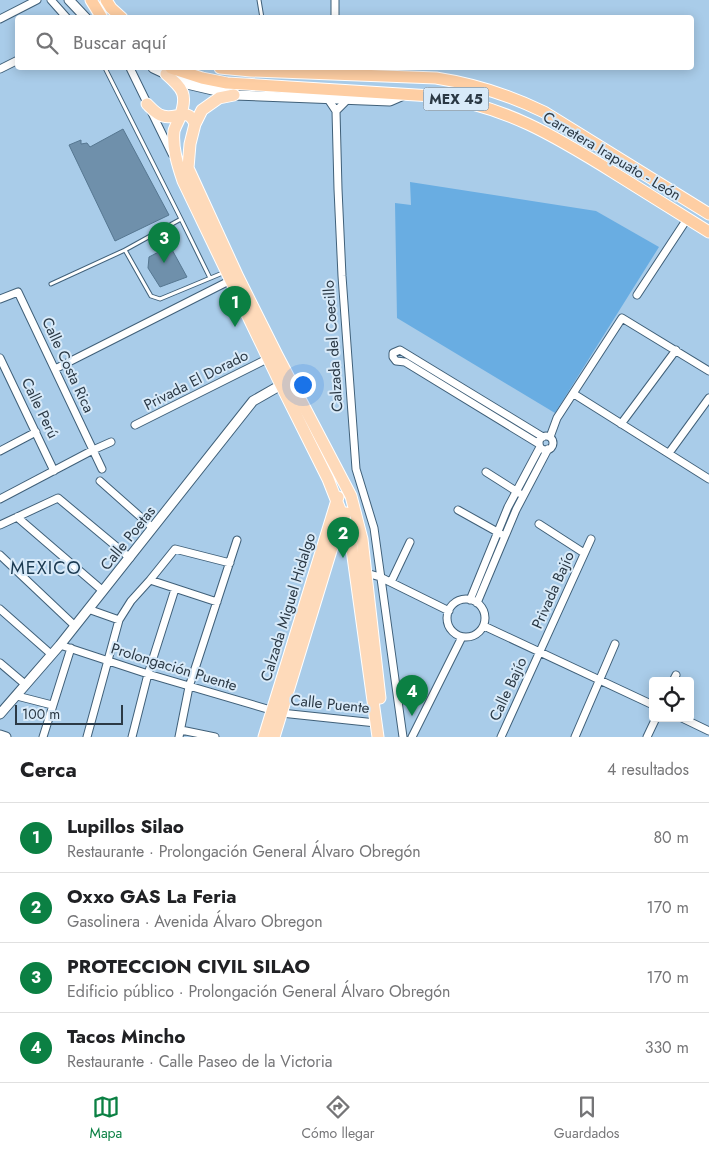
<!DOCTYPE html>
<html lang="es">
<head>
<meta charset="utf-8">
<style>
  body { margin:0; font-family:Jost,sans-serif; background:#f6f6f6; color:#202124 }
  .controls { position:absolute; right:15px; bottom:15px; display:grid; overflow:hidden; border-radius:5px; box-shadow:0 2px 12px #0003 }
  .controls button { width:45px; height:45px; display:grid; place-items:center; padding:0; border:0; border-bottom:1px solid #e0e0e0; background:#fff; color:#202124; font:25px sans-serif }
  .scale { position:absolute; left:15px; bottom:12px; width:108px; box-sizing:border-box; padding-left:5px; border:2px solid #2b3945; border-top:0; font-size:14px; line-height:18px; white-space:nowrap; color:#2b3945; -webkit-text-stroke:4px #d8eaf9; paint-order:stroke }
  .you { position:absolute; left:302px; top:384px; width:18px; height:18px; margin:-12px; border:4px solid #fff; border-radius:50%; background:#1a73e8; box-shadow:0 0 0 8px #1a73e833 }
  .badge { display:grid; place-items:center; width:32px; height:32px; border-radius:50%; background:#0b8043; color:#fff; font-size:16px; font-weight:700 }
  .pin { position:absolute; translate:-50% -41px; filter:drop-shadow(0 1px 2px #0008) }
  .pin::after { content:''; position:absolute; top:26px; width:18px; height:15px; background:inherit; clip-path:polygon(0 0,100% 0,50% 100%) }
  .list { margin:0; padding:0; list-style:none }
  h2 { display:flex; justify-content:space-between; align-items:center; height:65px; margin:0; padding:0 20px; font-size:21px }
  h2 small { font-size:16px; font-weight:400; color:#757577 }
  .list li { display:grid; grid-template-columns:32px 1fr auto; gap:15px; align-items:center; box-sizing:border-box; height:70px; padding:0 20px; border-top:1px solid #e0e0e0 }
  .list b { display:block; font-size:19px; white-space:nowrap }
  .list p { margin:0; font-size:16px; white-space:nowrap; color:#757577 }
  .list em { font-size:16px; font-style:normal; color:#757577 }
  .icon { flex:none; width:28px; height:28px; fill:none; stroke:currentColor; stroke-width:2; stroke-linecap:round; stroke-linejoin:round }
  .map { position:relative; flex:none; width:709px; height:737px; overflow:hidden }
  .search { position:absolute; background:#fff; box-shadow:0 2px 12px #0003; left:15px; right:15px; top:15px; height:55px; display:flex; align-items:center; gap:12px; box-sizing:border-box; padding:0 18px; border-radius:5px; color:#757577; font-size:19px }
  .sheet { height:345px; background:#fff }
  nav { display:flex; justify-content:space-around; align-items:center; box-sizing:border-box; height:70px; border-top:1px solid #e0e0e0; background:#fff; font-size:14px; color:#757577 }
  nav a { display:grid; justify-items:center; gap:2px }
  nav .on { color:#0b8043 }
  .map>svg:first-child { display:block }
  .green { fill:#69ade2 }
  .building { fill:#6f90ab; stroke:#567791 }
  .lines { fill:none; stroke-linecap:round; stroke-linejoin:round }
  .service-casing { stroke:#406079; stroke-width:5 }
  .minor-casing { stroke:#406079; stroke-width:9 }
  .tertiary-casing { stroke:#406079; stroke-width:11 }
  .primary-casing { stroke:#fff; stroke-width:13 }
  .trunk-casing { stroke:#fff; stroke-width:13 }
  .service { stroke:#fff; stroke-width:3 }
  .minor { stroke:#fff; stroke-width:7 }
  .tertiary { stroke:#fff; stroke-width:9 }
  .primary { stroke:#fedaba; stroke-width:11 }
  .trunk { stroke:#fecea3; stroke-width:11 }
  .labels { text-anchor:middle; dominant-baseline:central; stroke-width:4; stroke-linejoin:round; paint-order:stroke }
  .shield { fill:#d8eaf9; stroke:#5f6e7b; stroke-width:1 }
  .shield-label { font-size:14px; font-weight:bold; fill:#2b3945 }
  .street-label { font-size:15px; fill:#2b3945; stroke:#d8eaf9 }
  .quarter-label { font-size:18px; letter-spacing:1px; fill:#1a3950; stroke:#d8eaf9 }
</style>
</head>
<body>
<div class="map">
<svg width="709" height="737" viewBox="0 0 709 737">
  <rect width="100%" height="100%" fill="#a9cce9"/>
  <path class="green" d="M410,182l186,29 63,36 -104,166 -158,-95 -2,-115 16,2z"/>
  <path class="building" d="M123,129l46,86 -54,26 -46,-96 12,-5v4l6,-1 3,4z
    M170,246l17,31 -27,10 -12,-19 1,-11z"/>
  <g class="lines">
    <defs>
      <path id="service" d="M259,0l3,18
        M105,68l76,151
        M125,250l26,46 9,3 65,-27
        M51,284l74,-34 56,-31 29,59"/>
      <path id="minor" d="M51,0l16,18
        M335,0v18
        M0,19l37,-19
        M130,68l42,86
        M0,69l18,-9
        M328,99l8,12 2,78 4,87 14,193 18,59 29,209
        M336,111l11,-11
        M637,295l50,-76
        M0,299l18,-7 84,177
        M0,358l54,113
        M55,369l178,-90
        M574,394l135,85
        M621,424l55,-74
        M135,425l134,-67
        M539 443a7 7 0 1 1 14 0a7 7 0 1 1-14 0Z
        M550,437l7,-19 65,-100 87,53
        M539,444l-134,-82 -9,-1 -3,-4v-4l7,-3 143,87
        M0,451l36,-19
        M669,453l40,-55
        M486,472l33,21
        M100,481l53,47
        M0,499l93,-49 18,-8
        M458,510l43,24
        M17,517l86,74
        M539,524l45,29
        M0,525l58,-27 72,60
        M0,555l75,71
        M363,572l17,5 69,34
        M150,580l67,22
        M391,582l19,-40
        M447 618a19 19 0 1 1 38 0a19 19 0 1 1-38 0Z
        M470,600l38,-93 32,-60
        M477,603l39,-93 32,-61
        M0,609l52,46
        M88,609l31,11
        M484,626l169,79
        M60,645l88,29 133,39 95,10
        M0,663l26,22
        M673,681l3,-6
        M17,696l35,9
        M682,718l27,13
        M181,730l34,7
        M43,737l28,-89
        M87,737l32,-117 12,-19 19,-21 25,-31 55,14
        M132,737l16,-63 27,-85
        M179,737l10,-50 48,-147
        M412,737l50,-100
        M501,737l90,-198
        M575,737l40,-93
        M647,737l9,-19"/>
      <path id="tertiary" d="M69,0l17,18
        M153,68l34,16 47,11 156,6 16,-7
        M0,714l60,-69 193,-244 28,-16
        M0,735l6,2"/>
      <path id="primary" d="M166,74c17,15 22,20 14,43 -2,5 -5,10 -6,14 -2,17 4,35 9,50l98,204 47,94 22,56 28,202
        M234,95l-15,3 -17,12 -7,14 -5,20 -2,24 50,109 39,78 74,141 11,43 18,159
        M147,104c5,5 10,11 16,12 14,4 25,-10 32,8
        M264,737l74,-240
        M274,737l59,-193 8,-24 5,-7"/>
      <path id="trunk" d="M91,0l11,18
        M106,0l5,8 11,10
        M171,68l31,10 25,5 205,13c72,9 123,40 184,78 31,19 62,39 93,58
        M220,68l31,3 185,7c39,6 73,17 108,34l165,102"/>
    </defs>
    <use href="#service" class="service-casing"/>
    <use href="#minor" class="minor-casing"/>
    <use href="#tertiary" class="tertiary-casing"/>
    <use href="#primary" class="primary-casing"/>
    <use href="#trunk" class="trunk-casing"/>
    <use href="#service" class="service"/>
    <use href="#minor" class="minor"/>
    <use href="#tertiary" class="tertiary"/>
    <use href="#primary" class="primary"/>
    <use href="#trunk" class="trunk"/>
  </g>
  <g class="labels">
    <rect class="shield" x="423.5" y="87.5" width="65" height="23" rx="4"/>
    <g class="shield-label">
      <text x="456" y="99">MEX 45</text>
    </g>
    <g class="street-label">
      <text transform="translate(612 156) rotate(31)">Carretera Irapuato - León</text>
      <text transform="translate(333 346) rotate(-94)">Calzada del Coecillo</text>
      <text transform="translate(68 365) rotate(65)">Calle Costa Rica</text>
      <text transform="translate(196 380) rotate(-27)">Privada El Dorado</text>
      <text transform="translate(40 408) rotate(64)">Calle Perú</text>
      <text transform="translate(128 538) rotate(-51)">Calle Poetas</text>
      <text transform="translate(553 590) rotate(-66)">Privada Bajío</text>
      <text transform="translate(288 607) rotate(-73)">Calzada Miguel Hidalgo</text>
      <text transform="translate(174 667) rotate(17)">Prolongación Puente</text>
      <text transform="translate(508 689) rotate(-65)">Calle Bajío</text>
      <text transform="translate(330 704) rotate(6)">Calle Puente</text>
    </g>
    <g class="quarter-label">
      <text x="46" y="568">MEXICO</text>
    </g>
  </g>
</svg>
<div class="controls">
<button><svg class="icon" aria-label="locate" viewBox="0 0 24 24"><circle cx="12" cy="12" r="6"/><path d="M12 2v4M12 18v4M2 12h4M18 12h4"/></svg></button>
</div>
<div class="scale">100 m</div>
<div class="you"></div>
<div class="pin badge" style="left:235px;top:327px">1</div>
<div class="pin badge" style="left:343px;top:558px">2</div>
<div class="pin badge" style="left:164px;top:263px">3</div>
<div class="pin badge" style="left:412px;top:716px">4</div>
<div class="search"><svg class="icon" aria-label="search" viewBox="0 0 24 24"><circle cx="10" cy="10" r="6"/><path d="M15 15l6 6"/></svg>Buscar aquí</div>
</div>
<section class="sheet">
<h2>Cerca<small>4 resultados</small></h2>
<ul class="list">
<li><span class="badge">1</span><div><b>Lupillos Silao</b><p>Restaurante · Prolongación General Álvaro Obregón</p></div><em>80 m</em></li>
<li><span class="badge">2</span><div><b>Oxxo GAS La Feria</b><p>Gasolinera · Avenida Álvaro Obregon</p></div><em>170 m</em></li>
<li><span class="badge">3</span><div><b>PROTECCION CIVIL SILAO</b><p>Edificio público · Prolongación General Álvaro Obregón</p></div><em>170 m</em></li>
<li><span class="badge">4</span><div><b>Tacos Mincho</b><p>Restaurante · Calle Paseo de la Victoria</p></div><em>330 m</em></li>
</ul>
</section>
<nav>
<a class="on"><svg class="icon" aria-label="map" viewBox="0 0 24 24"><path d="M3 6l6-2 6 2 6-2v14l-6 2-6-2-6 2zM9 4v14M15 6v14"/></svg>Mapa</a>
<a><svg class="icon" aria-label="directions" viewBox="0 0 24 24"><path d="M12 3l9 9-9 9-9-9zM9 14v-3h6M13 9l2 2-2 2"/></svg>Cómo llegar</a>
<a><svg class="icon" aria-label="saved" viewBox="0 0 24 24"><path d="M7 4h10v16l-5-4-5 4z"/></svg>Guardados</a>
</nav>
</body>
</html>
